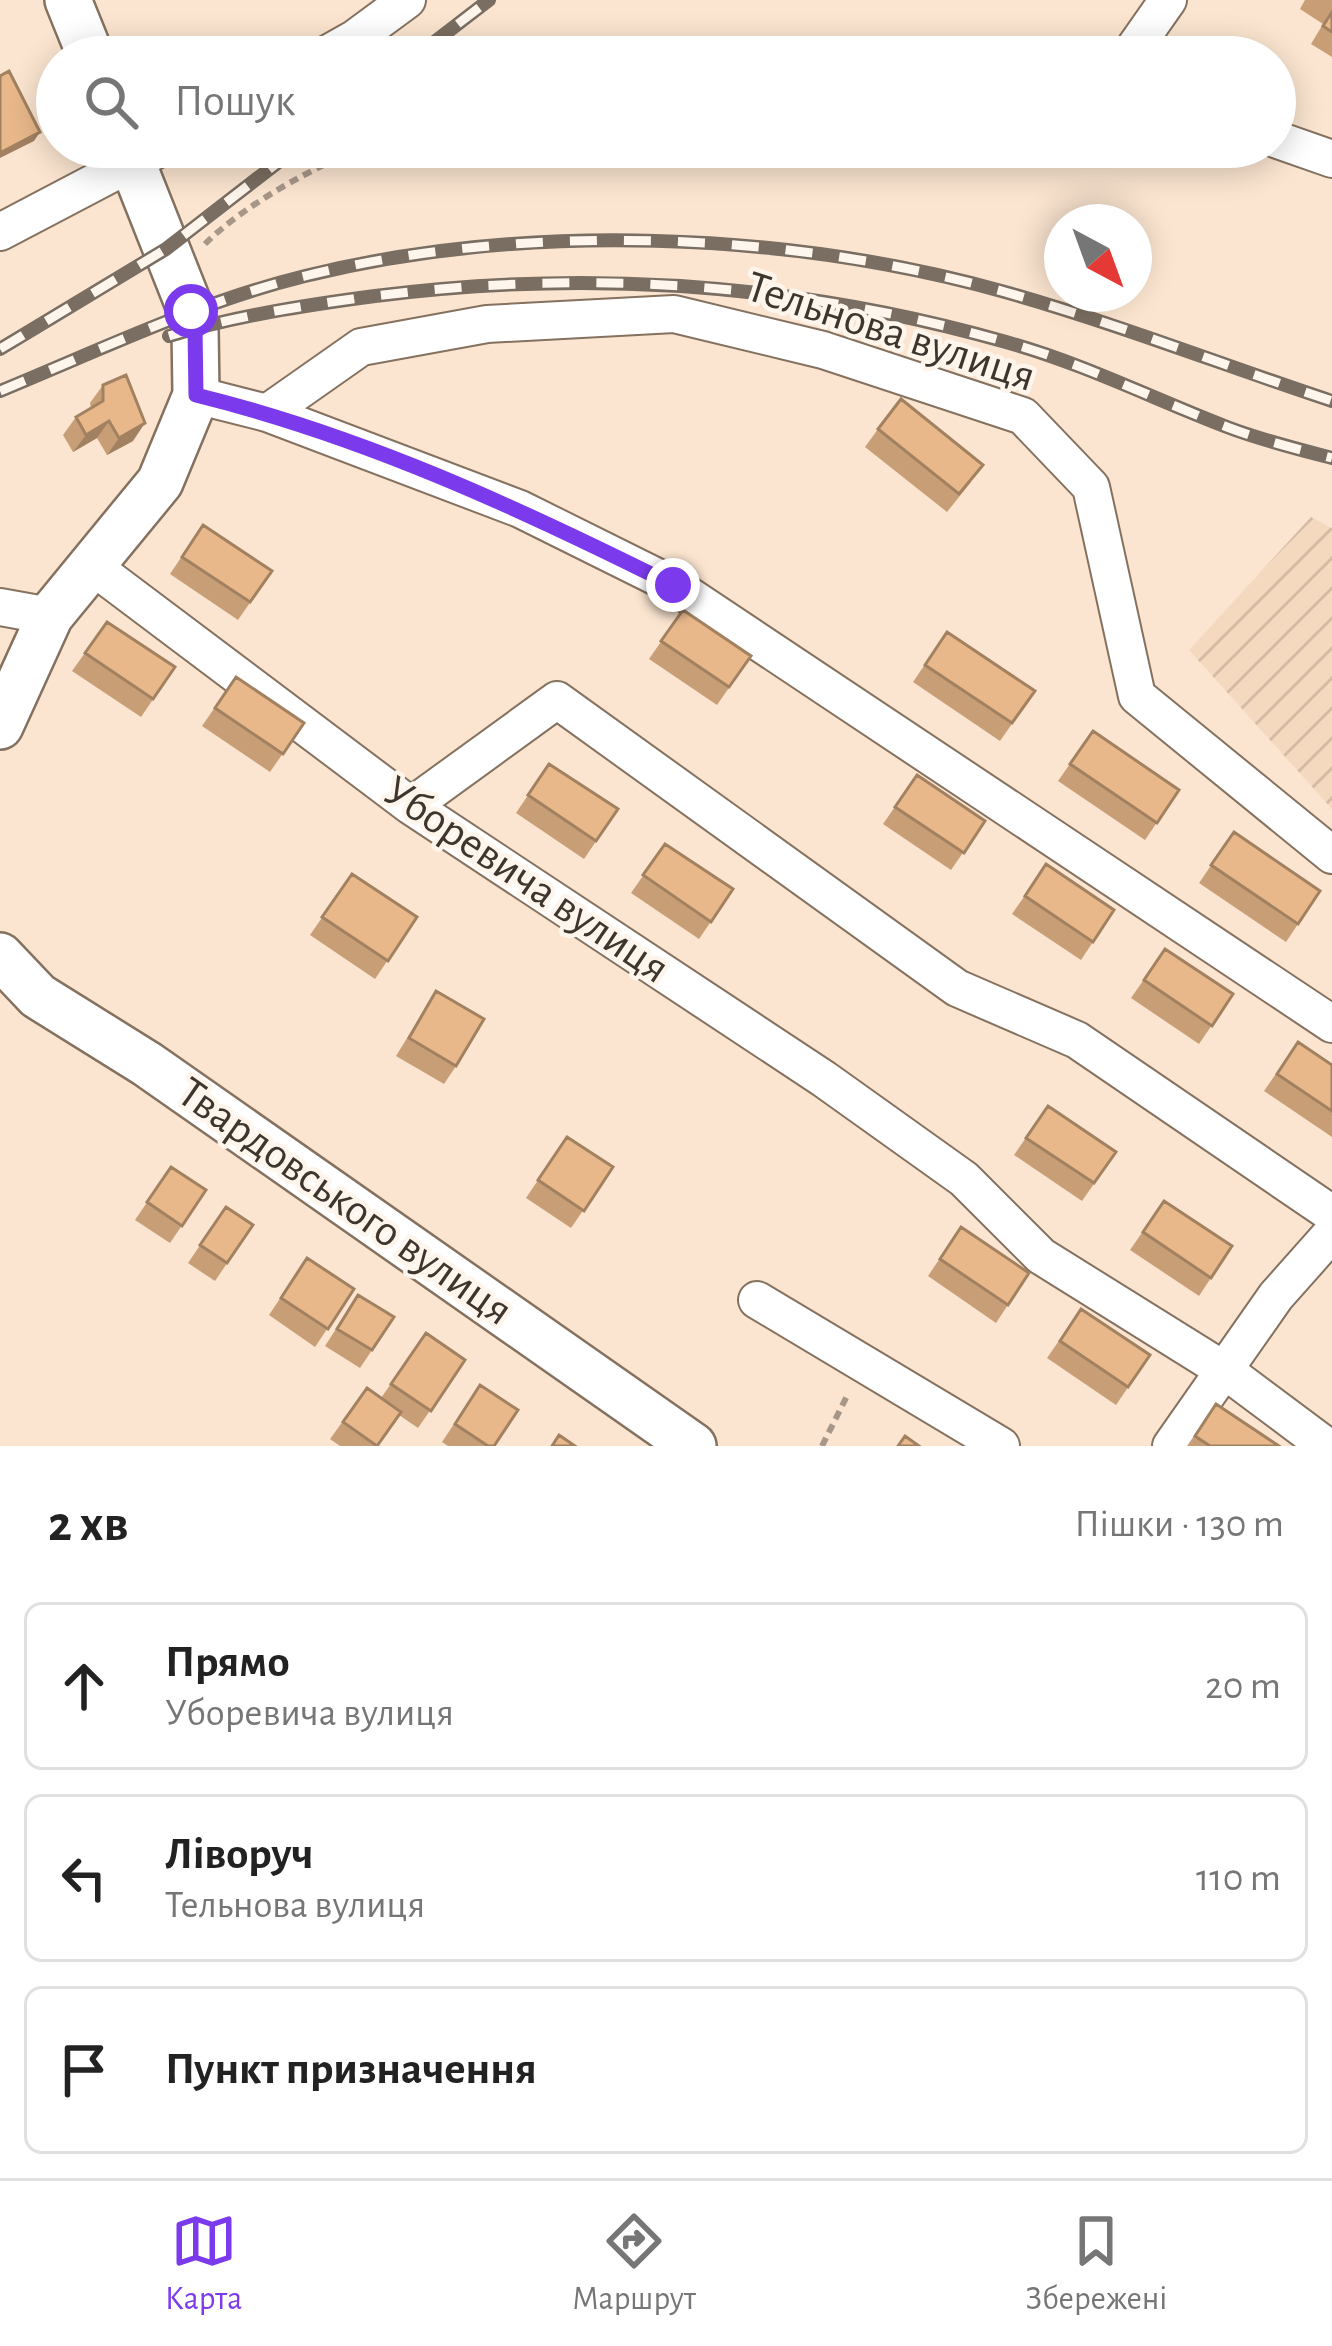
<!DOCTYPE html>
<html lang="uk">
<head>
<meta charset="utf-8">
<style>
  body { margin:0; font-family:"Alegreya Sans",sans-serif; background:#f2f2f2; color:#222 }
  .compass { position:absolute; left:1044px; top:204px; width:108px; height:108px; border-radius:50%; background:#fff; box-shadow:0 6px 30px #0003; rotate:139deg }
  .stop { position:absolute; width:36px; height:36px; margin:-27px; border:9px solid #7c3aed; border-radius:50%; background:#fff }
  .stop.end { background:#7c3aed; border-color:#fff; box-shadow:0 3px 12px #0008 }
  .list { margin:0; padding:0; list-style:none }
  h2 { display:flex; justify-content:space-between; align-items:center; height:156px; margin:0; padding:0 48px; font-size:51px }
  h2 small { font-size:39px; font-weight:400; color:#767676 }
  .list li { display:grid; grid-template-columns:78px 1fr auto; gap:36px; align-items:center; box-sizing:border-box; height:168px; margin:0 24px 24px; padding:0 24px; border:3px solid #e0e0e0; border-radius:18px }
  .list b { display:block; font-size:45px; white-space:nowrap }
  .list p { margin:0; font-size:39px; white-space:nowrap; color:#767676 }
  .list em { font-size:39px; font-style:normal; color:#767676 }
  .icon { flex:none; width:66px; height:66px; fill:none; stroke:currentColor; stroke-width:2; stroke-linecap:round; stroke-linejoin:round }
  .map { position:relative; flex:none; width:1332px; height:1446px; overflow:hidden }
  .search { position:absolute; background:#fff; box-shadow:0 6px 30px #0003; left:36px; right:36px; top:36px; height:132px; display:flex; align-items:center; gap:30px; box-sizing:border-box; padding:0 42px; border-radius:66px; color:#767676; font-size:45px }
  .sheet { height:732px; background:#fff }
  nav { display:flex; justify-content:space-around; align-items:center; box-sizing:border-box; height:168px; border-top:3px solid #e0e0e0; background:#fff; font-size:33px; color:#767676 }
  nav a { display:grid; justify-items:center; gap:6px }
  nav .on { color:#7c3aed }
  .map>svg:first-child { display:block }
  .industrial { fill:url(#industrial-furrows) }
  .lines { fill:none; stroke-linecap:round; stroke-linejoin:round }
  .minor-casing { stroke:#85715f; stroke-width:40 }
  .major-casing { stroke:#85715f; stroke-width:50 }
  .path { stroke:#a79788; stroke-width:6; stroke-dasharray:9 6; stroke-linecap:butt }
  .minor { stroke:#fff; stroke-width:36 }
  .major { stroke:#fff; stroke-width:45 }
  .rail-casing { stroke:#7a6d61; stroke-width:14 }
  .rail { stroke:#fef5ec; stroke-width:9; stroke-dasharray:27; stroke-linecap:butt }
  .wall { fill:#c89e77 }
  .shaded-wall { fill:#a28161 }
  .building { fill:#e8b88a; stroke:#a28161; stroke-width:3 }
  .route { stroke:#7c3aed; stroke-width:15 }
  .labels { text-anchor:middle; dominant-baseline:central; stroke-width:9; stroke-linejoin:round; paint-order:stroke }
  .street-label { font-size:45px; fill:#3e362e; stroke:#fef5ec }
</style>
</head>
<body>
<div class="map">
<svg width="1332" height="1446" viewBox="0 0 1332 1446">
  <defs>
    <pattern id="industrial-furrows" width="10" height="10" patternUnits="userSpaceOnUse" patternTransform="scale(3)"><rect width="10" height="10" fill="#f5d9bf"/><path d="M-1 1l2-2M0 10L10 0M9 11l2-2" fill="none" stroke="#d3bba4"/></pattern>
  </defs>
  <rect width="100%" height="100%" fill="#fbe5d0"/>
  <path class="industrial" d="M1311,517l21,11v281l-143,-159z"/>
  <g class="lines">
    <defs>
      <path id="minor" d="M322,57l32,-18 53,-39
        M1128,57l40,-57
        M1275,139l57,20
        M0,232l162,-85
        M196,395l71,18 253,96 153,76 659,439
        M267,413l94,-66 126,-23 187,-10 149,36 200,66 68,71 46,209 195,159
        M92,566l319,240 413,273 140,100 77,77 186,116 99,74
        M0,607l50,9
        M411,806l146,-106 400,288 120,52 255,174
        M757,1300l244,146
        M1171,1446l105,-150 56,-63"/>
      <path id="major" d="M68,0l23,57
        M0,726l50,-110 110,-134 36,-87 -1,-67 -4,-17 -65,-164
        M0,956l38,40 109,68 546,382"/>
    </defs>
    <use href="#minor" class="minor-casing"/>
    <use href="#major" class="major-casing"/>
    <path class="path" d="M205,244c39,-39 108,-77 160,-97
      M822,1446l26,-52"/>
    <use href="#minor" class="minor"/>
    <use href="#major" class="major"/>
    <defs>
      <path id="rail" d="M415,57l74,-57
        M169,336c66,-20 137,-31 206,-40 214,-27 423,-13 631,46 76,21 148,57 221,85 34,13 70,22 105,31
        M0,349l166,-100 132,-102
        M0,391c100,-41 199,-89 305,-115 219,-54 483,-45 700,16 110,31 218,73 327,109"/>
    </defs>
    <use href="#rail" class="rail-casing"/>
    <use href="#rail" class="rail"/>
  </g>
  <path class="wall" d="M1305,0h27v57l-21,-13 12,-20 -23,-15z
    M103,385l30,56 -26,14 -10,-17 -24,14 -10,-17 13,-18 15,-9 -1,-5z
    M878,429l93,53 -24,30 -82,-65z
    M203,525l69,46 -34,49 -68,-46z
    M683,610l68,46 -34,49 -68,-46z
    M107,622l68,45 -34,50 -69,-46z
    M947,632l88,59 -35,50 -87,-59z
    M236,677l68,46 -34,49 -68,-46z
    M1093,731l86,59 -34,50 -87,-59z
    M549,764l69,45 -34,50 -68,-46z
    M917,775l68,46 -34,49 -68,-46z
    M1234,832l86,59 -34,51 -87,-59z
    M665,844l68,45 -34,50 -68,-46z
    M1046,865l68,45 -33,50 -69,-46z
    M352,874l65,43 -42,62 -65,-44z
    M1165,949l68,45 -34,50 -68,-46z
    M436,991l20,75 -12,18 -48,-28z
    M1298,1042l34,23v72l-68,-46z
    M1048,1106l68,46 -34,49 -68,-46z
    M567,1137l46,30 -42,61 -45,-30z
    M171,1167l35,23 -36,53 -35,-23z
    M1164,1201l68,45 -33,50 -69,-46z
    M226,1207l27,18 -38,56 -27,-18z
    M961,1227l68,46 -33,50 -68,-47z
    M307,1258l47,31 -39,58 -46,-32z
    M358,1295l36,22 -34,51 -35,-22z
    M1081,1309l69,46 -34,50 -69,-47z
    M426,1333l39,27 -47,68 -19,-13 -22,31h-37l-10,-7 37,-51 14,10z
    M480,1385l14,61h-46l-6,-4z
    M1216,1404l63,42h-92z"/>
  <path class="shaded-wall" d="M40,132l-6,9 -34,17v-5z
    M109,421l-12,17 -24,14 13,-17z
    M145,423l-12,18 -26,14 12,-17z"/>
  <path class="building" d="M1332,12v20l-9,-6z
    M9,71l31,61 -40,21v-77z
    M126,375l19,48 -26,15 -10,-17 -23,14 -10,-18 27,-16v-16z
    M901,399l82,66 -24,29 -81,-65z
    M203,525l69,46 -22,31 -68,-45z
    M683,610l68,46 -22,31 -68,-46z
    M107,622l68,45 -22,32 -68,-46z
    M947,632l88,59 -23,32 -87,-58z
    M236,677l68,46 -21,31 -68,-46z
    M1093,731l86,59 -22,33 -87,-59z
    M549,764l69,45 -22,32 -68,-46z
    M917,775l68,46 -21,32 -69,-46z
    M1234,832l86,59 -22,33 -87,-59z
    M665,844l68,45 -22,33 -68,-47z
    M1046,864l68,46 -21,32 -68,-46z
    M352,874l65,43 -29,44 -66,-44z
    M1165,949l68,45 -21,32 -68,-46z
    M436,991l48,28 -28,47 -47,-28z
    M1298,1042l34,23v46l-55,-37z
    M1048,1106l68,46 -22,31 -68,-45z
    M567,1137l46,30 -29,44 -46,-31z
    M171,1167l35,23 -24,36 -35,-24z
    M1164,1201l68,45 -21,32 -68,-46z
    M226,1207l27,18 -26,38 -27,-18z
    M961,1227l68,46 -21,32 -68,-46z
    M307,1258l47,31 -26,40 -47,-31z
    M358,1295l36,22 -22,33 -35,-21z
    M1081,1309l69,46 -22,32 -68,-46z
    M426,1333l39,27 -34,51 -40,-27z
    M480,1385l38,25 -24,36h-6l-33,-22z
    M367,1388l34,24 -24,34 -34,-24z
    M1216,1404l63,42h-69l-15,-10z
    M559,1435l16,11h-23z
    M905,1436l14,10h-21z"/>
  <g class="lines">
    <path class="route" d="M191,311l4,17 1,67c167,41 323,113 477,190"/>
  </g>
  <g class="labels">
    <g class="street-label">
      <text transform="translate(891 332) rotate(18)">Тельнова вулиця</text>
      <text transform="translate(526 880) rotate(34)">Уборевича вулиця</text>
      <text transform="translate(345 1202) rotate(35)">Твардовського вулиця</text>
    </g>
  </g>
</svg>
<svg class="compass" viewBox="-18 -18 36 36"><path d="M0-13l5 13h-10z" fill="#e53935"/><path d="M0 13l5-13h-10z" fill="#767676"/></svg>
<div class="stop" style="left:191px;top:311px"></div>
<div class="stop end" style="left:673px;top:585px"></div>
<div class="search"><svg class="icon" aria-label="search" viewBox="0 0 24 24"><circle cx="10" cy="10" r="6"/><path d="M15 15l6 6"/></svg>Пошук</div>
</div>
<section class="sheet">
<h2>2 хв<small>Пішки · 130 m</small></h2>
<ul class="list">
<li><svg class="icon" aria-label="ahead" viewBox="0 0 24 24"><path d="M12 20V5M6 11l6-6 6 6"/></svg><div><b>Прямо</b><p>Уборевича вулиця</p></div><em>20 m</em></li>
<li><svg class="icon" aria-label="left" viewBox="0 0 24 24"><path d="M17 20v-9H6M10 6l-5 5 5 5"/></svg><div><b>Ліворуч</b><p>Тельнова вулиця</p></div><em>110 m</em></li>
<li><svg class="icon" aria-label="arrive" viewBox="0 0 24 24"><path d="M6 21V4h12l-3 4 3 4H6"/></svg><div><b>Пункт призначення</b></div></li>
</ul>
</section>
<nav>
<a class="on"><svg class="icon" aria-label="map" viewBox="0 0 24 24"><path d="M3 6l6-2 6 2 6-2v14l-6 2-6-2-6 2zM9 4v14M15 6v14"/></svg>Карта</a>
<a><svg class="icon" aria-label="directions" viewBox="0 0 24 24"><path d="M12 3l9 9-9 9-9-9zM9 14v-3h6M13 9l2 2-2 2"/></svg>Маршрут</a>
<a><svg class="icon" aria-label="saved" viewBox="0 0 24 24"><path d="M7 4h10v16l-5-4-5 4z"/></svg>Збережені</a>
</nav>
</body>
</html>
